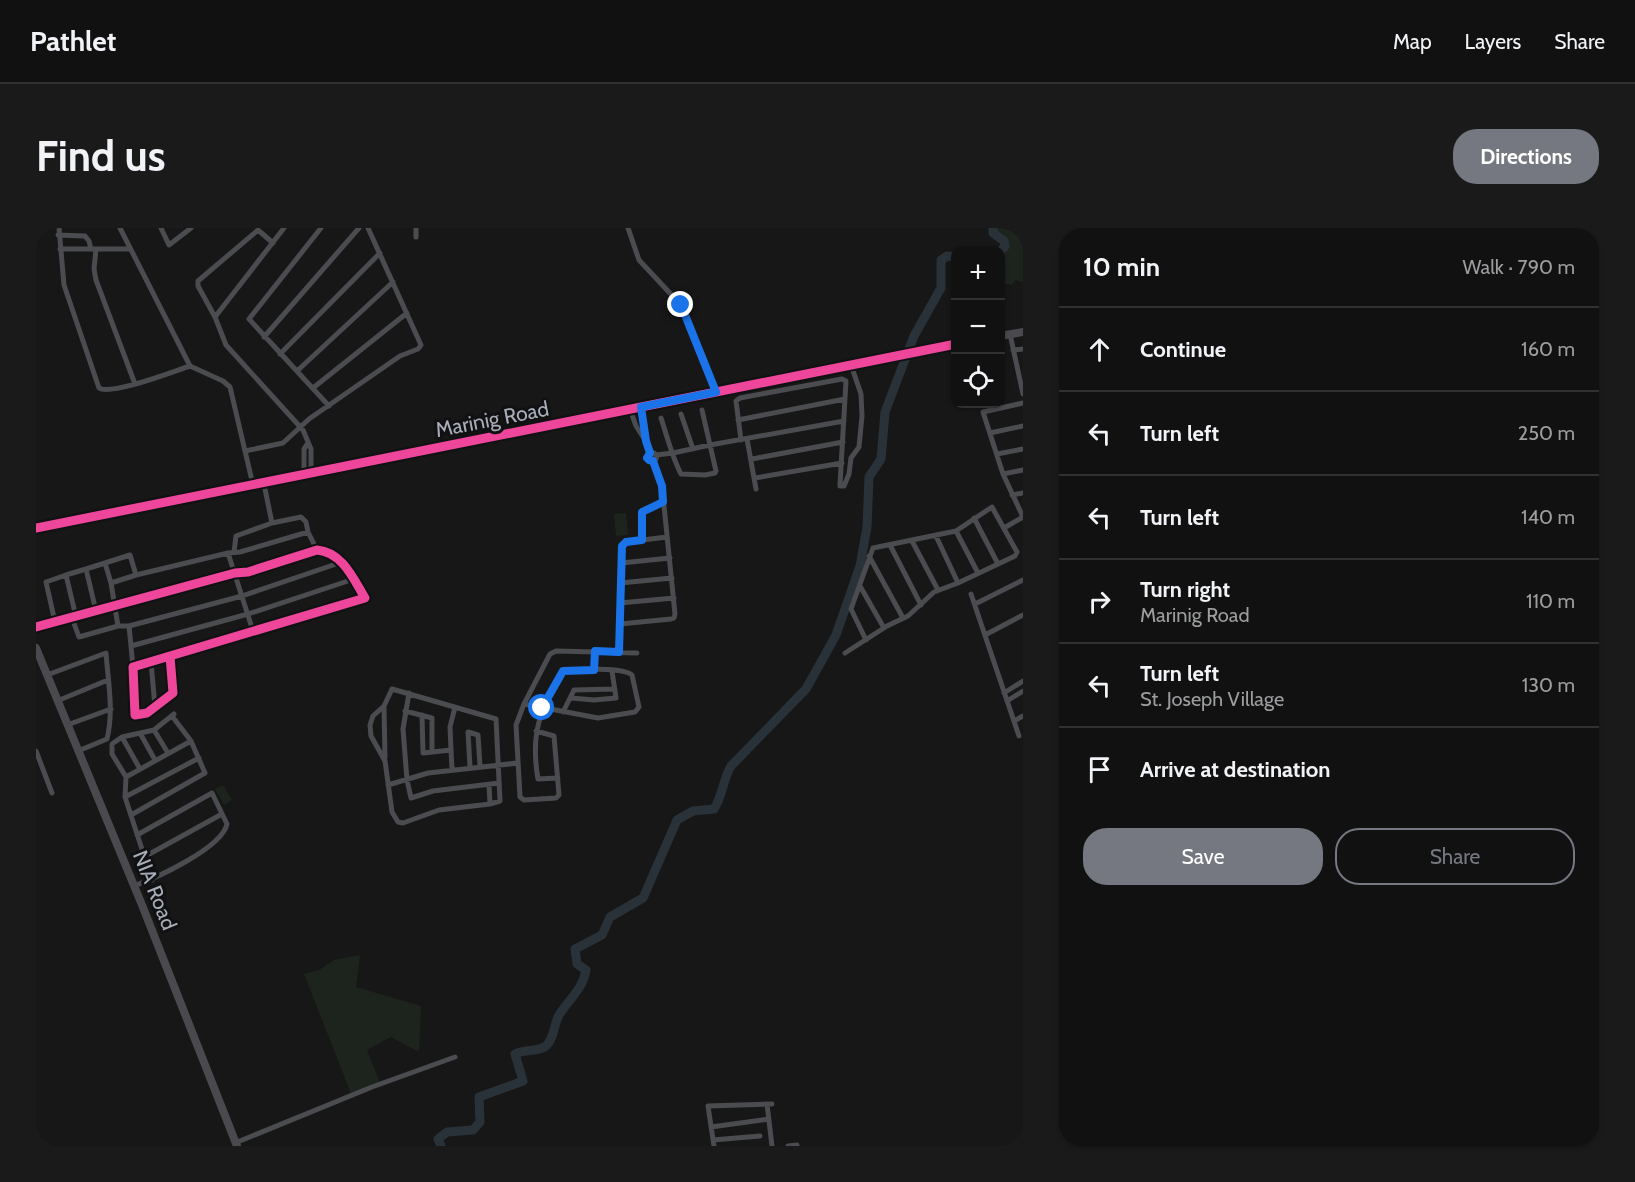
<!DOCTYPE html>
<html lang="en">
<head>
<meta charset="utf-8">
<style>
  body { margin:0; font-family:Cabin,sans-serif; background:#1a1a1a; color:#f1f3f6 }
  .controls { position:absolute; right:18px; top:18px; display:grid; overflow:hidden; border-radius:12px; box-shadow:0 2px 4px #0004 }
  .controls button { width:54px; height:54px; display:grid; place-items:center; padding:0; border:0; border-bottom:2px solid #303131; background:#111; color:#f1f3f6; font:30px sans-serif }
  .stop { position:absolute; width:18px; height:18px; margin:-14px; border:4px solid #1a73e8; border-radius:50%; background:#fff }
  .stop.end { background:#1a73e8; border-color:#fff; box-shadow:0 2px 6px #0008 }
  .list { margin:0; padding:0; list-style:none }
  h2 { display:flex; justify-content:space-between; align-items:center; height:78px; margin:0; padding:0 24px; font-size:26px }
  h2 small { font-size:20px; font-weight:400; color:#9c9d9f }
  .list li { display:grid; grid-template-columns:39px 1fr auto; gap:18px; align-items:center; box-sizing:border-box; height:84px; padding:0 24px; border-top:2px solid #303131 }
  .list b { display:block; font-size:22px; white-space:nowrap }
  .list p { margin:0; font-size:20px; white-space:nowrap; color:#9c9d9f }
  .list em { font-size:20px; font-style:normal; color:#9c9d9f }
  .actions { display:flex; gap:12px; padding:18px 24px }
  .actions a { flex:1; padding:14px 0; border:2px solid #757880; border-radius:24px; text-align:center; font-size:21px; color:#757880 }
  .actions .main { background:#757880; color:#fff }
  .icon { flex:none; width:33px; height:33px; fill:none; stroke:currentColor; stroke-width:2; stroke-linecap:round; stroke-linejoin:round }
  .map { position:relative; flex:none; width:987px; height:918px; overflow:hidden; border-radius:24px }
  header { display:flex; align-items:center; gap:36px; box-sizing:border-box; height:84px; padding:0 30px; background:#111; border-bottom:2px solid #303131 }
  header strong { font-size:28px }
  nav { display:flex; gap:33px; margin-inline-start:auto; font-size:21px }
  .intro { display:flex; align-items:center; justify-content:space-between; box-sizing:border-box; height:144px; padding:0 36px }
  h1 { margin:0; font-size:42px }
  .button { padding:15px 27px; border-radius:24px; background:#757880; color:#fff; font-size:21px; font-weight:700 }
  main { display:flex; gap:36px; padding:0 36px }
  aside { flex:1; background:#111; border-radius:24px; box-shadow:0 2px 4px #0004 }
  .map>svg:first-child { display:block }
  .green { fill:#1d241e }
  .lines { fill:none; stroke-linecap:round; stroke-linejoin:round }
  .river { stroke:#2a3239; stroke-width:9 }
  .street { stroke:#4b4c50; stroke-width:5 }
  .secondary { stroke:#4a4a4e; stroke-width:8 }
  .cycleway-casing { stroke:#111113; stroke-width:13 }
  .cycleway { stroke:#ed469a; stroke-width:9 }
  .route { stroke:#1a73e8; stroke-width:8 }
  .labels { text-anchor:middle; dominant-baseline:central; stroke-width:6; stroke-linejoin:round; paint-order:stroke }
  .street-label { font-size:21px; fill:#a8adb8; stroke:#111113 }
</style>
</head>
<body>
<header>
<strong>Pathlet</strong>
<nav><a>Map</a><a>Layers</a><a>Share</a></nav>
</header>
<div class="intro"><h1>Find us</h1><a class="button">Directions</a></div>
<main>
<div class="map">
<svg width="987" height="918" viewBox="0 0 987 918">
  <rect width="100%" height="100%" fill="#171717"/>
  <path class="green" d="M960,0h27v54l-7,-2 -5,5 -6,-2 -4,4v-30c5,-6 9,-11 6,-19l-10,-6z
    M590,285l2,22 -12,1 -2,-22z
    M187,557l9,15 -8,5 -9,-16z
    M324,727l-4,32 65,19 -2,46 -28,-15 -24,13 14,35 -29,11 -48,-122 15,-4 15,-10z"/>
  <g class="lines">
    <path class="river" d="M957,0v5l11,8 1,5 -5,6
      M405,918l-3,-7 9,-7 26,-2 7,-8 -1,-25 44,-16 -8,-27c9,-5 24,-2 31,-8 8,-7 8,-22 13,-31 10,-16 24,-26 27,-45l-9,-6 -2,-15 27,-14 8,-18 33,-19 34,-78 16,-9 21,-2c9,-14 9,-30 17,-43l75,-77 30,-54 24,-69 7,-39 2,-50 12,-18 4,-47 29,-76 27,-48v-28l6,-4 9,1"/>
    <path class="street" d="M23,0l5,57 35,103c12,8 75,-17 91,-22
      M84,0l70,138 33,15 7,6 23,98
      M125,0l8,17 22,-17
      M248,0l-69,89 11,28 77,85 8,19v24
      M285,0l-72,91 80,87
      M592,0l11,32 42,45 35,87
      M22,7l27,1 4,5 2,8
      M380,9v-9
      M24,21h70
      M60,21l-2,20 2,11 39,104
      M179,89l-17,-31v-5l60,-51 15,13
      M974,106l13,60
      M228,109l95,-109
      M977,122l10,-1
      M244,126l100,-101
      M261,143l96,-89
      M277,160l94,-75
      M987,175l-40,9 20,62 20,43
      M605,179l5,34 3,12
      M594,181l6,17 9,14
      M666,182l8,35 134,-24
      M645,186l12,35
      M702,192l107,-21
      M954,205l33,-7
      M711,211l9,50
      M705,212l-5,-39 4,-3 102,-19 4,2 -6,103v2h4l5,-12 2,-16 8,-11 3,-31 -1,-22 -10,-29
      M209,223l38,-8 26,-24 91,-63 18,-7 3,-4 -53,-117
      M611.5 229a4.5 4.5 0 1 1 9 0a4.5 4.5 0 1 1-9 0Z
      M961,226l26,-5
      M620,227l17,-2 37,-8 6,26 -1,2 -10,2 -24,-1c-9,-17 -14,-38 -20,-56
      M716,231l91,-17
      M967,246l20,-4
      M268,247v-26l4,-6
      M719,250l87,-15
      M229,261l7,34
      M976,267l11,-2
      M938,290l24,46
      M968,300l19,-11
      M920,303l22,42
      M900,308l22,47
      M606,312v-28l21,-10
      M876,313l26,49
      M854,317l31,60
      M198,324l2,-16 36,-13 29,-6 5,5 2,10
      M192,325l12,-1 68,-20 9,18
      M833,328l34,62
      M69,335l25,-8 6,20 -25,8
      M585,335l49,-5
      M50,341l19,-6 6,20 7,43h11
      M30,347l20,-6 10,42
      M100,347l92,-22 25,78
      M584,355l52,-5
      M824,358l24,42
      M935,366l48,142
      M584,375l54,-5
      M939,376l48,-24
      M36,390l7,19 39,-11
      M19,394l-9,-40 20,-7 10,42
      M584,396l51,-5 3,-1 1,-4 -13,-128 -9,-25
      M0,399l199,-54 13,-1 69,-22c25,2 36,28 48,48l-232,69 2,48 12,-2 26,-20 -3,-37
      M949,407l38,-20
      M95,418l-2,-20 113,-30 100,-34
      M583,424l3,-106 4,-4 41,-5
      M809,425l42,-27 21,-10 26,-24 24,-9 57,-27 2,-4 -25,-45 -36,24 -83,17 -22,61 15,31
      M115,434l4,45
      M97,439l-2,-21 117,-32 106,-35
      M558,442l1,-19
      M11,447l59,-22c2,28 8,58 1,86l-29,12
      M356,461l104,30 4,82 -10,3 -51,6 -36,13 -5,-1 -6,-10 -7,-51 -14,-25 -1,-11 3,-9 11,-10z
      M373,465l-6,36 4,51 4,18 22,-7 66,-8
      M968,465l19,-12
      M535,470l23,2 22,-2 -4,-27
      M21,473l51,-21
      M971,473l16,-10
      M488,476l74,14 37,-6 4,-5 -7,-32c-9,-8 -55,-6 -69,-4 -23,39 -33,62 -25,108l20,-1
      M348,478l1,52
      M369,483l27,7v34
      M527,484l11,-22 41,-1
      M386,487l1,38 28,-3 1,19
      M978,493l9,-5
      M31,497l44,-16
      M118,502l14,23
      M500,503l18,5 5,59 -3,3 -32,2 -4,-3 -4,-72 8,-21 26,-50 6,-3 81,2
      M104,505l15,27
      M86,509l18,32
      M415,522l-1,-23 5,-20
      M0,523l16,42
      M434,539l-2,-35 10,3 2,31
      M90,549l65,-36
      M352,557l40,-12 90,-10
      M453,557l1,19
      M89,569l74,-39
      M95,587l74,-42 -14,-32 -19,-25
      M108,629l78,-43
      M116,652l-27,-83 1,-20 -14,-23v-10l10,-7 32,-7 20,-16
      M98,658c22,-8 88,-38 93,-62l-15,-31 -75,42
      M731,876l5,42
      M675,899l58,-8
      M677,912l47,-4
      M199,915l137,-56 83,-30
      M678,918l-6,-40 64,-2
      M752,918l9,-1"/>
    <path class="secondary" d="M964,108l23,-4
      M0,300l920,-184
      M0,420l106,257 95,241"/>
    <defs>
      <path id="cycleway" d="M0,300l920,-184
        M0,399l199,-54 13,-1 69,-22c25,2 36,28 48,48l-232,69 2,48 12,-2 26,-20 -3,-37"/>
    </defs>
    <use href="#cycleway" class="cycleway-casing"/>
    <use href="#cycleway" class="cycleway"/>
  </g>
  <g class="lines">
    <path class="route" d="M506,480l21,-37 31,-1 1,-19 24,1 3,-106 4,-4 16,-2v-28l21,-10 -1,-16 -9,-25 -4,-1 -2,-2 3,-5 -4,-12 -5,-34 75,-15 -35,-87"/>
  </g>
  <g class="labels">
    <g class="street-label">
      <text transform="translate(456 191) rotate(-11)">Marinig Road</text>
      <text transform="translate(119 662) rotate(68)">NIA Road</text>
    </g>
  </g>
</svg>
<div class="controls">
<button>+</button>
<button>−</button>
<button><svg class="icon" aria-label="locate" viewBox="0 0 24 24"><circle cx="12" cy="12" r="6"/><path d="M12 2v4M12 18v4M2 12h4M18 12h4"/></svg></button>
</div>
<div class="stop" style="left:506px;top:480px"></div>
<div class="stop end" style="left:645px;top:77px"></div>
</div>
<aside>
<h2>10 min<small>Walk · 790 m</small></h2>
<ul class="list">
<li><svg class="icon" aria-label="ahead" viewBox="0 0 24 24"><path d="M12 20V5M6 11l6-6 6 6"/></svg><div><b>Continue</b></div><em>160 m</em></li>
<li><svg class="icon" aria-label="left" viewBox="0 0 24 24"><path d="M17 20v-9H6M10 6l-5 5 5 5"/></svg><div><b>Turn left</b></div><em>250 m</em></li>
<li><svg class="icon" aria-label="left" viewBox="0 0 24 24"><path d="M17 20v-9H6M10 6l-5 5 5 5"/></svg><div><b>Turn left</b></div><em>140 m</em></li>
<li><svg class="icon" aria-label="right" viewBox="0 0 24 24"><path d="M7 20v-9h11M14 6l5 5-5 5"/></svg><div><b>Turn right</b><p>Marinig Road</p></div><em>110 m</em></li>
<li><svg class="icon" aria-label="left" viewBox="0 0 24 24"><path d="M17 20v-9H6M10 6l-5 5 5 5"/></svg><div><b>Turn left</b><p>St. Joseph Village</p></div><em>130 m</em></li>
<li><svg class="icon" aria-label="arrive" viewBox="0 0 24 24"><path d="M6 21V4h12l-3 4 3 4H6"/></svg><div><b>Arrive at destination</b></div></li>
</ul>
<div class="actions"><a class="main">Save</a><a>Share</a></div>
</aside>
</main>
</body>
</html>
